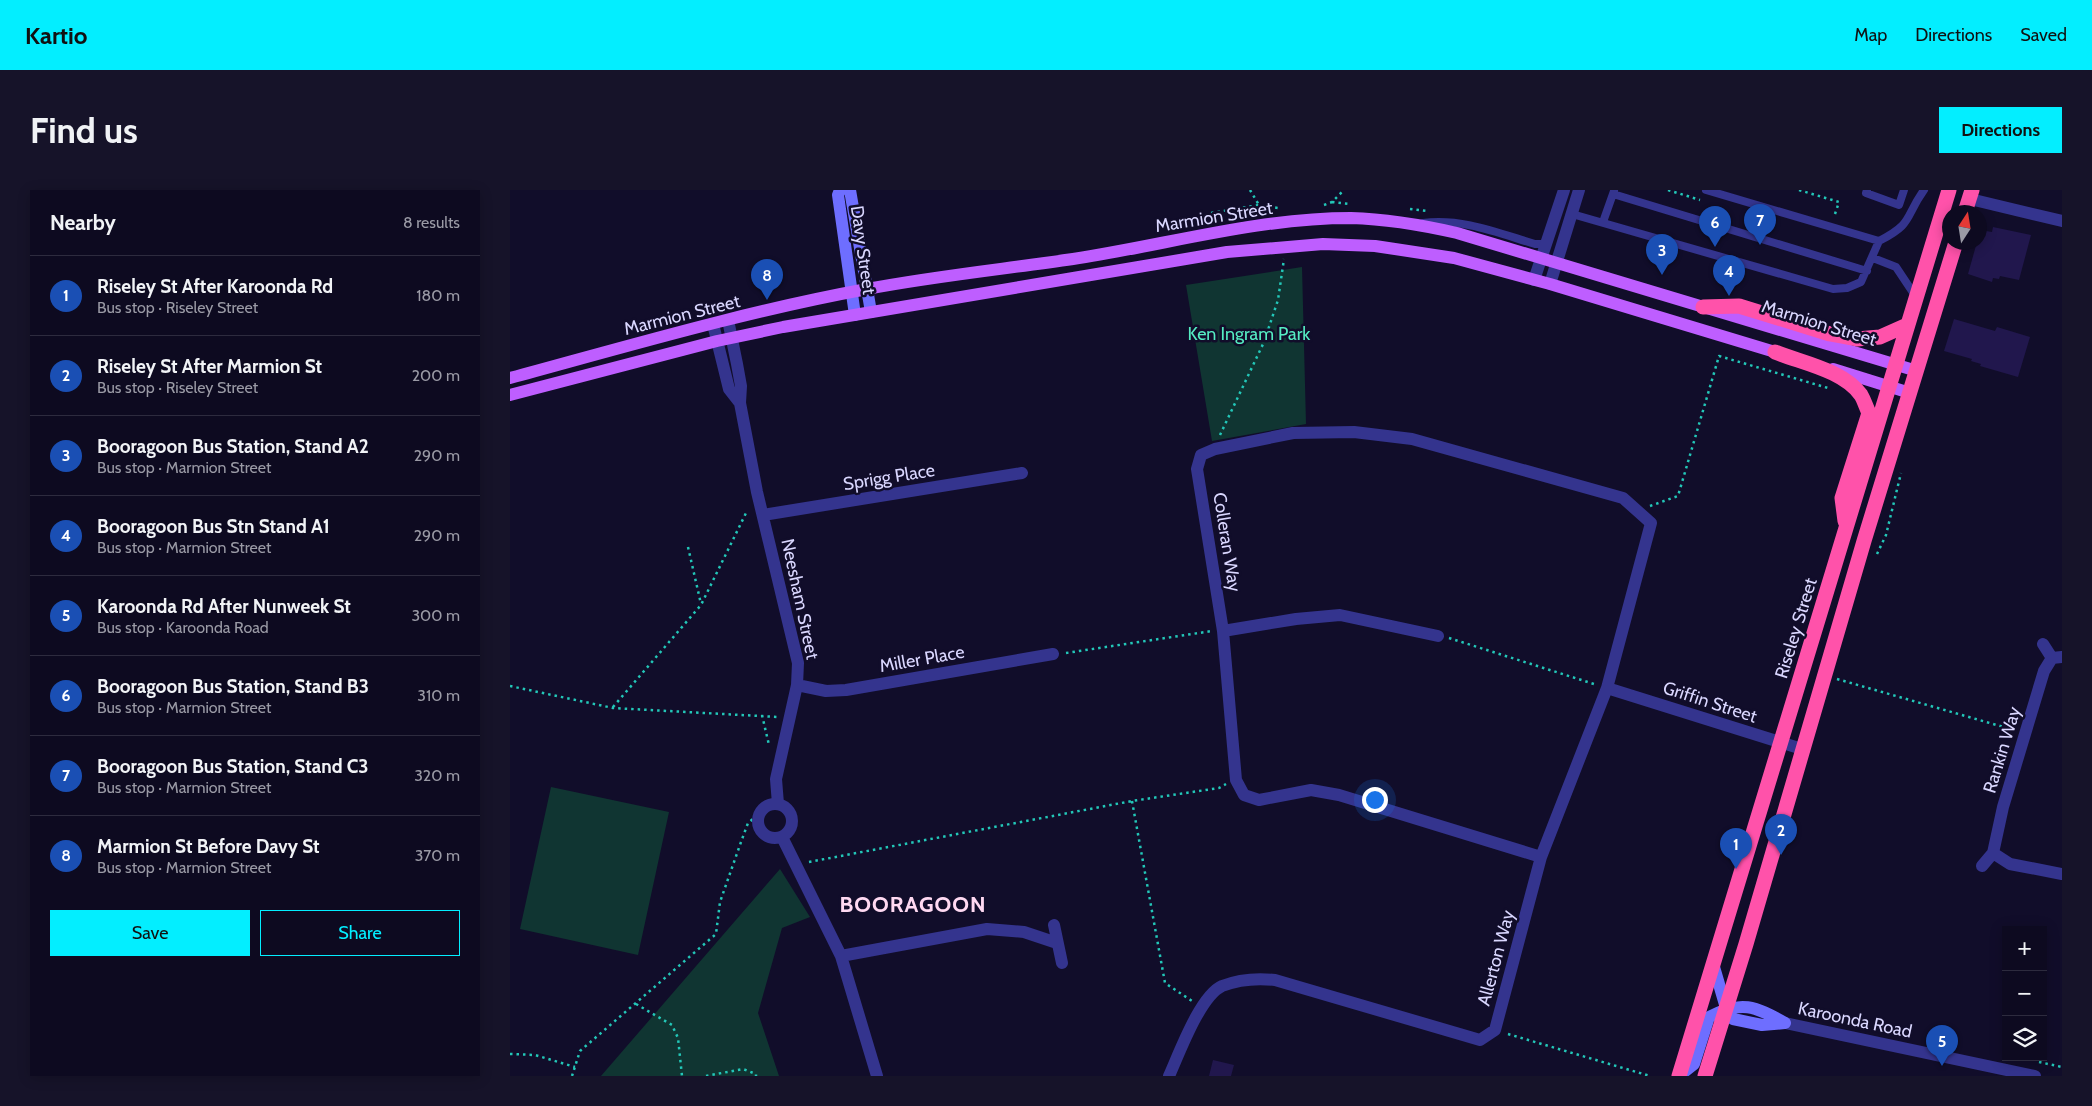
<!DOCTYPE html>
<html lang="en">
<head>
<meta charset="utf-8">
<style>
  body { margin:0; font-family:Cabin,sans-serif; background:#161329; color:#f1f3f6 }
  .controls { position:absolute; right:15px; bottom:15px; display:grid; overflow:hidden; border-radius:0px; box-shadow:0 2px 12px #0003 }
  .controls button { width:45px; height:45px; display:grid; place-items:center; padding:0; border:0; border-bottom:1px solid #2d2b3e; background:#0d0a20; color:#f1f3f6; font:25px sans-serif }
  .compass { position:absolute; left:1432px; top:15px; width:45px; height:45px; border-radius:50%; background:#0d0a20; box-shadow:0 2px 12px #0003; rotate:12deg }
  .you { position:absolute; left:864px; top:609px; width:18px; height:18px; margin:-12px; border:4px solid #fff; border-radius:50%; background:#1a73e8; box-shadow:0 0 0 8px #1a73e833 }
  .badge { display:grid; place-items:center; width:32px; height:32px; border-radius:50%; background:#03eeff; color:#fff; font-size:16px; font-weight:700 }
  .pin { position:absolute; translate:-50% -41px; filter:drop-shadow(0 1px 2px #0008) }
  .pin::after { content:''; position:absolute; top:26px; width:18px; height:15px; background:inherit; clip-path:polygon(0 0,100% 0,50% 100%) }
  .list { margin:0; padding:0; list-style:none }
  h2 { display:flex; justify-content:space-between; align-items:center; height:65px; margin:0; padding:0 20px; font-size:21px }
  h2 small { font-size:16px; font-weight:400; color:#9a9aa5 }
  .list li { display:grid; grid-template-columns:32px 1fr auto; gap:15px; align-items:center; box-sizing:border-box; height:80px; padding:0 20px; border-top:1px solid #2d2b3e }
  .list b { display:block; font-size:19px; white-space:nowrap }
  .list p { margin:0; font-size:16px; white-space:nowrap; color:#9a9aa5 }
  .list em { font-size:16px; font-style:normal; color:#9a9aa5 }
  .actions { display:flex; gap:10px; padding:15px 20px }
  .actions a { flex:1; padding:11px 0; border:1px solid #03eeff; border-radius:0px; text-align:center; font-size:18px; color:#03eeff }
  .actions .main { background:#03eeff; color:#111 }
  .icon { flex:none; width:28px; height:28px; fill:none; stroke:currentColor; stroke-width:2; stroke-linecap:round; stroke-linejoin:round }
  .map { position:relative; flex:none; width:1552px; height:886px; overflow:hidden; border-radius:0px }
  header { display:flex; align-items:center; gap:30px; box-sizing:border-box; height:70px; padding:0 25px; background:#03eeff; color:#111 }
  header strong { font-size:24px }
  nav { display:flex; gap:28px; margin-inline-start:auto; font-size:18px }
  .intro { display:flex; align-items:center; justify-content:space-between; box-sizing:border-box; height:120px; padding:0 30px }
  h1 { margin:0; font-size:35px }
  .button { padding:12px 22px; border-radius:0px; background:#03eeff; color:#111; font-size:18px; font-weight:700 }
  main { display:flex; gap:30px; padding:0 30px }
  aside { flex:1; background:#0d0a20; border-radius:0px; box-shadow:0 2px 12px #0003 }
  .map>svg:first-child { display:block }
  .green { fill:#103532 }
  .building { fill:#21174d }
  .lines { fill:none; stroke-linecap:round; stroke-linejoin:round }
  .path { stroke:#23c7b8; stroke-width:2.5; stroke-dasharray:2.5 4; stroke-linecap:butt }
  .lane { stroke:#34348e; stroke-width:8 }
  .street { stroke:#34348e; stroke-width:12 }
  .secondary { stroke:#6e6eff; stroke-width:12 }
  .primary { stroke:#be5eff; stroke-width:12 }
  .highway { stroke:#ff52aa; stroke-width:15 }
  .labels { text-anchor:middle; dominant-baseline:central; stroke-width:5; stroke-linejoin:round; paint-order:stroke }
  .street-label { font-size:18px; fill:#dad7ff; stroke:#110d2a }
  .park-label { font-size:18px; fill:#55ecc2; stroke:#110d2a }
  .district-label { font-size:22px; font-weight:bold; letter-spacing:1px; fill:#ffd9f2; stroke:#110d2a }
</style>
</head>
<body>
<header>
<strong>Kartio</strong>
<nav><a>Map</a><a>Directions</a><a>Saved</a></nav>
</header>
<div class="intro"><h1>Find us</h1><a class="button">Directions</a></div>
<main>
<aside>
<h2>Nearby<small>8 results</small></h2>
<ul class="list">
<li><span class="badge" style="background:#1a4fb4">1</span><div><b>Riseley St After Karoonda Rd</b><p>Bus stop · Riseley Street</p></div><em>180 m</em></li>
<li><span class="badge" style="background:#1a4fb4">2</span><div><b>Riseley St After Marmion St</b><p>Bus stop · Riseley Street</p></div><em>200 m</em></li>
<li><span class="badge" style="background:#1a4fb4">3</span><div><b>Booragoon Bus Station, Stand A2</b><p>Bus stop · Marmion Street</p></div><em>290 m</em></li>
<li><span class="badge" style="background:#1a4fb4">4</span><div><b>Booragoon Bus Stn Stand A1</b><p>Bus stop · Marmion Street</p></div><em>290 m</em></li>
<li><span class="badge" style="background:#1a4fb4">5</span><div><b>Karoonda Rd After Nunweek St</b><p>Bus stop · Karoonda Road</p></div><em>300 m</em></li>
<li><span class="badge" style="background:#1a4fb4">6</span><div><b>Booragoon Bus Station, Stand B3</b><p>Bus stop · Marmion Street</p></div><em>310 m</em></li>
<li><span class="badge" style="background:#1a4fb4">7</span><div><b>Booragoon Bus Station, Stand C3</b><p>Bus stop · Marmion Street</p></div><em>320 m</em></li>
<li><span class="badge" style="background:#1a4fb4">8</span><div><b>Marmion St Before Davy St</b><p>Bus stop · Marmion Street</p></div><em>370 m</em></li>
</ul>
<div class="actions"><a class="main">Save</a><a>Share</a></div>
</aside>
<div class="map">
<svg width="1552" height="886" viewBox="0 0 1552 886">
  <rect width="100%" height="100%" fill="#110d2a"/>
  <path class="green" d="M792,77l4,157 -94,17 -26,-156z
    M41,597l118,25 -31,143 -118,-26z
    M270,679l30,48 -28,11 -24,85 21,63h-178z"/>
  <path class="building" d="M1483,37l38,8 -12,45 -19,-4 -1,3 -6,-1 -1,4 -24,-8 9,-32h3v-6l5,1 1,-6 6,1z
    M1444,129l41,12 2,-4 33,10 -12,40 -38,-11 1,-2 -10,-3 1,-2 -28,-8z
    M703,870l21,5 -3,11h-22z"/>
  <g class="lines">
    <path class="path" d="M740,0l9,15
      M1158,0l32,10
      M1289,0l40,12 -4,12
      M822,12l18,2
      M814,15l8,-3 12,-12
      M900,19l17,2
      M701,23l48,-8 19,3v3
      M710,245l44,-93 14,-42 6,-41
      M1140,316l28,-10 41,-140 109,32
      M178,357l13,57
      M1367,364l9,-19 15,-62
      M939,448l145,46
      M556,463l146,-22
      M1327,489l177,51
      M0,496l103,22 165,9
      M103,517l88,-102 46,-94
      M252,525l7,30
      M622,611l33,182 27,18
      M299,672l323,-61 87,-13 7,-4
      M126,814l36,21 6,13 4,38
      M998,844l142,42
      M0,864l25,1 40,12
      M1529,872l23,5
      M62,886l8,-25 136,-117 4,-32 21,-60 7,-19 11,-9
      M196,886l37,-7 13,5v2"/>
    <path class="lane" d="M1196,0l173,51c35,-18 25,-23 45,-51
      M1357,0l-1,3 33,12 5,-15
      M1103,4l254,77
      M1062,24l261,75 14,-1 14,-6 18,-41
      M1093,32l11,-31
      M913,33c39,-5 75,10 112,21h11
      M1363,68l23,9 20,30"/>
    <path class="street" d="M1460,9l92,22
      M1024,90l30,-90
      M1040,94l29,-94
      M218,130l9,44 4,22 -1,17 17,89 41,171 -1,22 -21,94 2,25
      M203,134l16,65 11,14
      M253,325l259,-42
      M713,441l73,-12 44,-4 98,21
      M1533,454l9,14
      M287,495l29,6 20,-1 207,-36
      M1097,498l195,61
      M248 631a17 17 0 1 1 34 0a17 17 0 1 1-34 0Z
      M272,647l59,119 36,120
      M1483,663l17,11 52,10
      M1472,676l11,-13 10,-46 41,-136 8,-13 10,-1
      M544,735l8,38
      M331,766l146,-27 37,3 33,11
      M1275,833l250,53
      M659,886c10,-22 31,-80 53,-90 18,-7 35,-8 53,-6l205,60 15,-10 46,-173 66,-169 44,-165 -28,-25 -211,-59 -58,-7 -61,1 -78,16 -14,6 -4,14 26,162 13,149 8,15 15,5 52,-10 28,5 202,62"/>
    <path class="secondary" d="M330,0l-2,5 17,120
      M340,0l21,122
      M1204,777l12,41 7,11 29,6 23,-2
      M1169,886l15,-12 15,-47c32,-17 46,-11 76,6"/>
    <path class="primary" d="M1323,179l77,24
      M0,188c118,-32 237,-67 357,-89 68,-13 138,-20 206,-30 93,-14 184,-41 278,-41 36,1 71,7 106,15l460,138
      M0,205l207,-54 66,-14 444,-75 96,-8 52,2 79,12 96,26 232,70"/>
    <path class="highway" d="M1455,22l7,-22
      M1193,117l36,-1 91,28 27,5 23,-2 27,-12
      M1265,162c27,11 68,18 86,43 3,5 5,12 8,18l-27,85 3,23
      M1169,886l270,-886
      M1195,886l41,-132 118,-403 92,-299"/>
  </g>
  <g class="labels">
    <g class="street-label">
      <text transform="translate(704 27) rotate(-9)">Marmion Street</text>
      <text transform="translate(353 60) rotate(82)">Davy Street</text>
      <text transform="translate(172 125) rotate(-14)">Marmion Street</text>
      <text transform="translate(1309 133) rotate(17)">Marmion Street</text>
      <text transform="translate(379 287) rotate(-9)">Sprigg Place</text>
      <text transform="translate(717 352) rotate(81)">Colleran Way</text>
      <text transform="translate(290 409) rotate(78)">Neesham Street</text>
      <text transform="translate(1286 438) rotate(-73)">Riseley Street</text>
      <text transform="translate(412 469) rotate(-10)">Miller Place</text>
      <text transform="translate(1200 512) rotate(18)">Griffin Street</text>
      <text transform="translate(1492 560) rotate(-73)">Rankin Way</text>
      <text transform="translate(986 768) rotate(-75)">Allerton Way</text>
      <text transform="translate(1345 830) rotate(12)">Karoonda Road</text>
    </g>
    <g class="park-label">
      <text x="739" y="144">Ken Ingram Park</text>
    </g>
    <g class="district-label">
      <text x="403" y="714">BOORAGOON</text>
    </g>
  </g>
</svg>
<div class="controls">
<button>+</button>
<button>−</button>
<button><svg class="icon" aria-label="layers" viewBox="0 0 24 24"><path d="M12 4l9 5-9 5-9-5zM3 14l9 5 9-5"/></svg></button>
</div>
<svg class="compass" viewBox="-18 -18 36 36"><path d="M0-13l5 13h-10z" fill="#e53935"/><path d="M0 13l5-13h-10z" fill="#9a9aa5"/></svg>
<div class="you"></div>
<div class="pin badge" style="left:1226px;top:679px;background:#1a4fb4">1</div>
<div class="pin badge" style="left:1271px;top:665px;background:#1a4fb4">2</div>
<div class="pin badge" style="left:1152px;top:85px;background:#1a4fb4">3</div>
<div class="pin badge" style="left:1219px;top:106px;background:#1a4fb4">4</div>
<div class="pin badge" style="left:1432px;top:876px;background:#1a4fb4">5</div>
<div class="pin badge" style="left:1205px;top:57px;background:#1a4fb4">6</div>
<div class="pin badge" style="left:1250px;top:55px;background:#1a4fb4">7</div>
<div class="pin badge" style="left:257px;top:110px;background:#1a4fb4">8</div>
</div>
</main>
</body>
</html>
